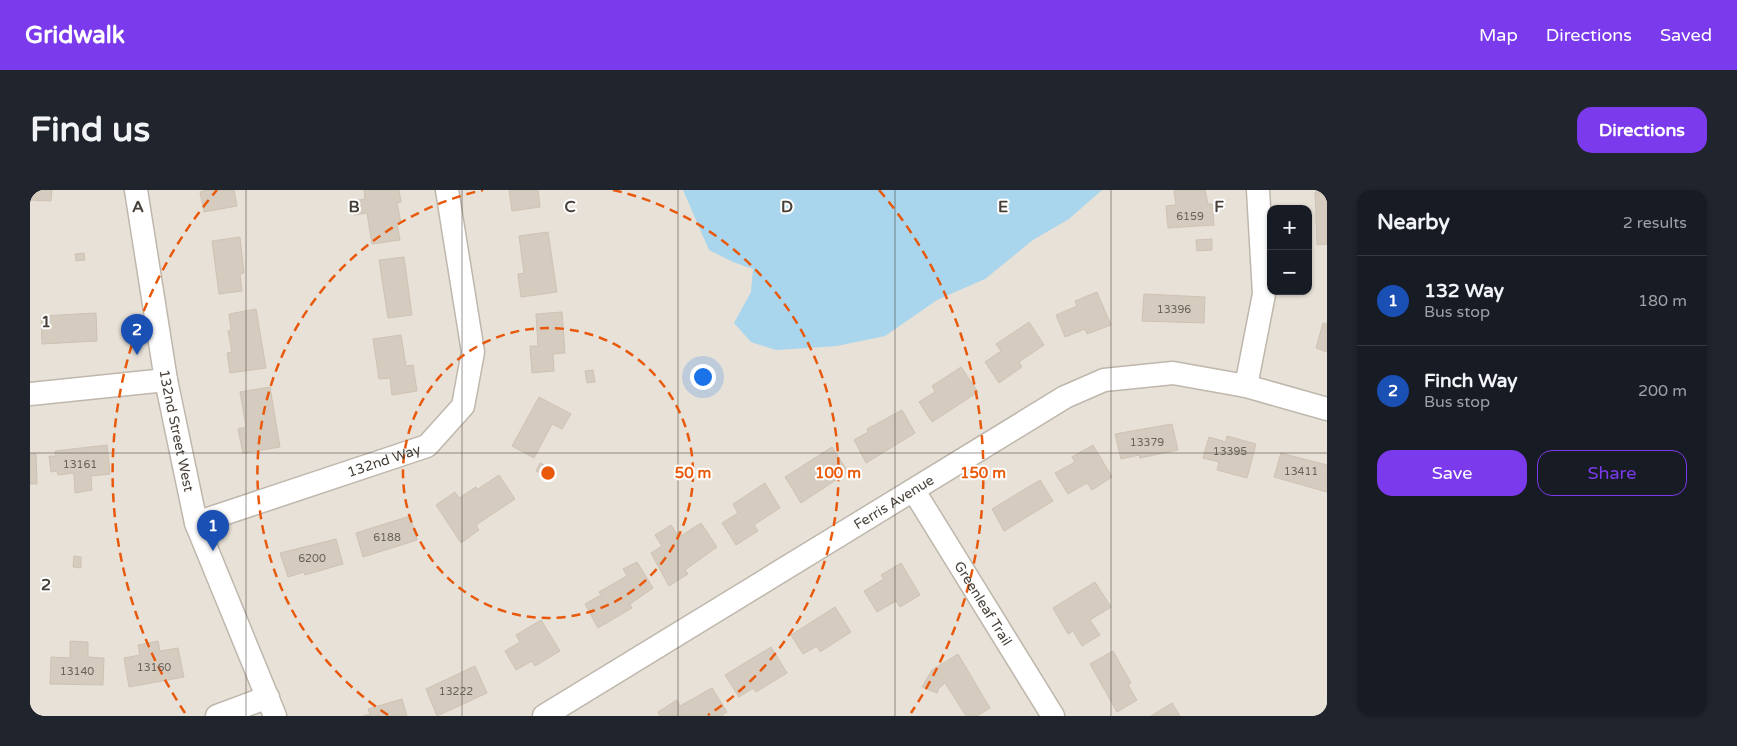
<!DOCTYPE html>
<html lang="en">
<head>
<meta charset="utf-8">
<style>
  body { margin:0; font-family:"Varela Round",sans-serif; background:#20242c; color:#f1f3f6 }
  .controls { position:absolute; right:15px; top:15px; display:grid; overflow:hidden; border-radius:10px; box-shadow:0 1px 4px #0004 }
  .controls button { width:45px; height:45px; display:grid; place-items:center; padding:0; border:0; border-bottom:1px solid #363941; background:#171b24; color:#f1f3f6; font:25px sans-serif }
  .you { position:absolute; left:672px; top:186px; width:18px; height:18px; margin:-12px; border:4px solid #fff; border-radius:50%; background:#1a73e8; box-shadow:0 0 0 8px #1a73e833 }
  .badge { display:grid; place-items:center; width:32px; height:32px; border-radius:50%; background:#7c3aed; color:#fff; font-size:16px; font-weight:700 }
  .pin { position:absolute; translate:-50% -41px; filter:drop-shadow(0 1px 2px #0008) }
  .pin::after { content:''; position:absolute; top:26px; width:18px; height:15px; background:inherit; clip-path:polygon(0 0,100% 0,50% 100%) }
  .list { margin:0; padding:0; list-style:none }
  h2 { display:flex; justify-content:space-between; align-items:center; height:65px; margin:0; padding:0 20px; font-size:21px }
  h2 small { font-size:16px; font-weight:400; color:#9ea1a6 }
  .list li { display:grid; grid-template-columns:32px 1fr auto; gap:15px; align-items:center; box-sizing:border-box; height:90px; padding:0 20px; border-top:1px solid #363941 }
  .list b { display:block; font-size:19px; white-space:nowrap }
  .list p { margin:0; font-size:16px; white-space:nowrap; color:#9ea1a6 }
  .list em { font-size:16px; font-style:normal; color:#9ea1a6 }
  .actions { display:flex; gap:10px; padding:15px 20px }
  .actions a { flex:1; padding:11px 0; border:1px solid #7c3aed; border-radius:15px; text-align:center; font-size:18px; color:#7c3aed }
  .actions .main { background:#7c3aed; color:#fff }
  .map { position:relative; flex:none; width:1297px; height:526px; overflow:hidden; border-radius:15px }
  header { display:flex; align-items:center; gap:30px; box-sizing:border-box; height:70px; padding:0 25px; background:#7c3aed; color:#fff }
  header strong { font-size:24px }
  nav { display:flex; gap:28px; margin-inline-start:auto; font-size:18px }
  .intro { display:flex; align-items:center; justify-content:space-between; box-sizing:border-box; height:120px; padding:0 30px }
  h1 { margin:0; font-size:35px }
  .button { padding:12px 22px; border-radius:15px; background:#7c3aed; color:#fff; font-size:18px; font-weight:700 }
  main { display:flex; gap:30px; padding:0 30px }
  aside { flex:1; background:#171b24; border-radius:15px; box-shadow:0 1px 4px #0004 }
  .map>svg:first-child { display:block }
  .residential { fill:#e7e1d8; fill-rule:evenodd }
  .water { fill:#a9d6ed }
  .building { fill:#d5cbbf; stroke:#cfc2b3 }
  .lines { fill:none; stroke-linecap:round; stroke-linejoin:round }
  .minor-casing { stroke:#bfb7ac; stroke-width:25 }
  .minor { stroke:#fff; stroke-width:22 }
  .grid { fill:none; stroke:#474038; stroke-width:1; stroke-opacity:0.55 }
  .ring { fill:none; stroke:#e8590c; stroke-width:2.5; stroke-dasharray:9 6 }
  .labels { text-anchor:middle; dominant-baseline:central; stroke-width:4; stroke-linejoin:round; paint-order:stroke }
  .number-label { font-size:11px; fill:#6a635a }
  .street-label { font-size:14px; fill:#474038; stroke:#fff }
  .grid-label { font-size:16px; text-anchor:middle; font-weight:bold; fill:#474038; stroke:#fff; stroke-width:4; stroke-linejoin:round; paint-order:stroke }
  .centre { fill:#e8590c; stroke:#fff; stroke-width:2.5 }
  .ring-label { font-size:15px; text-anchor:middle; font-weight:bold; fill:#e8590c; stroke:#fff; stroke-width:4; stroke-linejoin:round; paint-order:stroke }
</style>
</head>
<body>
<header>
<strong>Gridwalk</strong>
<nav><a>Map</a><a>Directions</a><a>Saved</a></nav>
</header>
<div class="intro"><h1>Find us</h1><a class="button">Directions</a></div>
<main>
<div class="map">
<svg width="1297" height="526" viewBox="0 0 1297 526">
  <rect width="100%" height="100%" fill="#f4f0e9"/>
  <path class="residential" d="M0,0h1297v526h-1297zM1241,19h37v82h-37z"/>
  <path class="water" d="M653,0h419l-33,29 -36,21 -48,39 -48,21 -52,36 -48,10 -61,4 -25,-8 -17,-19 17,-31 2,-23 -20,-7 -24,-12z"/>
  <path class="building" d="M0,0h22l-1,11 -21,-1z
    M177,0h27l3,16 -33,6 -4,-20z
    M334,0h35l2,12 -4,1 4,20h-4l3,17 -28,4 -5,-31 -13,2 -2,-14 13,-2z
    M479,0h29l2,17 -28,4z
    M1144,0h31l3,14h4l2,21 -46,3 -2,-22 10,-1z
    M1297,1v53l-10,1 -2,-53z
    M518,42l9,60 -36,5 -3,-23 6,-1 -5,-37z
    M210,47l4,36 -4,1 2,17 -23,3 -7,-53z
    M1182,49v11l-15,1 -1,-11z
    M54,63l1,7 -9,1 -1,-7z
    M374,67l8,58 -24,3 -9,-58z
    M1067,102l14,33 -24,9 -2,-5 -20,8 -9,-22 21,-9 -2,-5z
    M1114,104l61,3 -1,26 -62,-2z
    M226,119l10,59 -36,5 -3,-20 5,-1 -4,-21 3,-1 -2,-16z
    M532,122l3,41 -12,1 1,17 -22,2 -2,-27h8l-2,-32z
    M66,123l1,28 -55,3 -1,-28z
    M999,132l15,23 -25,17 3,5 -23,16 -14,-21 16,-11 -5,-7z
    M1293,133l4,1v28l-11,-4z
    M371,145l5,31 7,-1 4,26 -25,4 -2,-17 -11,1 -6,-40z
    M931,177l17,25 -46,30 -13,-20 16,-10 -3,-6z
    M563,180l2,12 -8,1 -2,-12z
    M240,197l10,60 -37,6 -5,-24 8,-2 -6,-35z
    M509,207l32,17 -9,15 -10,-5 -18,34 -22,-12z
    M872,220l13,23 -49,30 -12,-23 14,-8 -1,-3z
    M1142,234l6,26 -38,8 -1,-3 -18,4 -6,-25z
    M1197,246l29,8 -9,34 -30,-8 2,-8 -16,-4 6,-21 17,5z
    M77,255l3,29 -19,2 1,14 -17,3 -1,-20 -16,2 -1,-4 -6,1 -2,-16h7l-1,-5z
    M1063,255l19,32 -20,13 -5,-7 -19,11 -13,-21 20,-11 -3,-5z
    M802,257l16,25 -47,31 -16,-26z
    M1251,263l46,12v27l-53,-15z
    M0,264h6l1,30h-7z
    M510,273l8,4 -4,8 -8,-4z
    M469,285l16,24 -39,26 3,5 -18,13 -25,-38 19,-13 4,6 17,-11 2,2z
    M1010,290l13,21 -49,30 -12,-22z
    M735,293l15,25 -26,17 4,6 -22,14 -14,-22 16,-10 -5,-9z
    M380,326l7,24 -54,17 -7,-24z
    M671,333l16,24 -32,23 3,4 -19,12 -18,-33 11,-7 -7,-11 16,-10 8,12z
    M306,349l7,25 -38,11 -1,-3 -16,5 -8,-24z
    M44,366l7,1v11l-8,-1z
    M607,372l16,26 -23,16 2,4 -34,20 -13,-24 16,-9 -2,-3 28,-16 -4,-7z
    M871,373l19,32 -20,12 -4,-6 -19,11 -13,-21 20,-12 -3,-4z
    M1065,392l16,25 -21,13 10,15 -18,11 -9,-15 -5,3 -15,-26z
    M805,417l16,25 -31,20 -3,-6 -14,8 -12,-19z
    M511,430l19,31 -25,15 -3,-5 -16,9 -11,-19 15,-9 -4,-7z
    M40,451l18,1v15l16,1 -1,27 -53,-1 1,-27 19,1z
    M128,451l2,10 18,-3 6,29 -55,10 -5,-29 16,-3 -2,-10z
    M741,457l16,26 -31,19 -3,-4 -14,9 -14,-22z
    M1083,461l18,32 -3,2 9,15 -20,12 -27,-48z
    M928,464l32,54 -13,8h-11l-21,-33 -6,5 -2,5 -15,-6 10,-17z
    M445,476l12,27 -50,23 -11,-27z
    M682,498l15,24 -6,4h-61l-2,-4 19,-12 3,6z
    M372,509l5,17h-44l7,-2 -2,-5z
    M1142,513l8,13h-29z"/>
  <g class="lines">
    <defs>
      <g id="minor">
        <path id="s1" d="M106,0l30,190 30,143 79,193"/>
        <path d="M1216,196l18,-92 -6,-104"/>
        <path d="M0,204l136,-14"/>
        <path id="s2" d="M884,301l139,225"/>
        <path id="s3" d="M166,333l231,-77 36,-40 10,-54 -26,-162"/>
        <path d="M187,526l51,-19"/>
        <path id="s4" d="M514,526l521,-319 39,-17 69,-7 73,13 81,23"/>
      </g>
    </defs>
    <use href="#minor" class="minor-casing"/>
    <use href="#minor" class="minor"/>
  </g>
  <path class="grid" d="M216,0v526M432,0v526M648,0v526M865,0v526M1081,0v526M0,263h1297"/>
  <g class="ring">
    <circle cx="518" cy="283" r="145"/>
    <path d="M358 525A290 290 0 0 1 453 0M583 0A290 290 0 0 1 678 525"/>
    <path d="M155 523A435 435 0 0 1 187 0M849 0A435 435 0 0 1 881 523"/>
  </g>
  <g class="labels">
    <g class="number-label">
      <text x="1160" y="26">6159</text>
      <text x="1144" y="119">13396</text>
      <text x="1117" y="252">13379</text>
      <text x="1200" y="261">13395</text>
      <text x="50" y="274">13161</text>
      <text x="1271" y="281">13411</text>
      <text x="357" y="347">6188</text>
      <text x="282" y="368">6200</text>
      <text x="124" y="477">13160</text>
      <text x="47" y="481">13140</text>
      <text x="426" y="501">13222</text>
    </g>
    <g class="street-label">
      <text stroke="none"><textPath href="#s1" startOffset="244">132nd Street West</textPath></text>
      <text stroke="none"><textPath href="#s3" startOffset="198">132nd Way</textPath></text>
      <text stroke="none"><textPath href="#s4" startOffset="410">Ferris Avenue</textPath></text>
      <text stroke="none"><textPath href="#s2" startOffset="132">Greenleaf Trail</textPath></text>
    </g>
  </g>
  <g class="grid-label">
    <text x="108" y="22">A</text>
    <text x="324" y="22">B</text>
    <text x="540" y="22">C</text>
    <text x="757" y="22">D</text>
    <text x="973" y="22">E</text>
    <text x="1189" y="22">F</text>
    <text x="16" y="137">1</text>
    <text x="16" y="400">2</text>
  </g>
  <circle cx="518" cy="283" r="8" class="centre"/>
  <g class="ring-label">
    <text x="663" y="288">50 m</text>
    <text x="808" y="288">100 m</text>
    <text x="953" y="288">150 m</text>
  </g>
</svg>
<div class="controls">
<button>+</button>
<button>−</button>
</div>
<div class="you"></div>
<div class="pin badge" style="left:183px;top:361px;background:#1a4fb4">1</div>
<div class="pin badge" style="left:107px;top:165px;background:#1a4fb4">2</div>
</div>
<aside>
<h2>Nearby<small>2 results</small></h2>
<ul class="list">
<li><span class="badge" style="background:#1a4fb4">1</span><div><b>132 Way</b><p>Bus stop</p></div><em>180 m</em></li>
<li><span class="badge" style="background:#1a4fb4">2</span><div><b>Finch Way</b><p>Bus stop</p></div><em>200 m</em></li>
</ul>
<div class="actions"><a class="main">Save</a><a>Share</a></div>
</aside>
</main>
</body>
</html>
